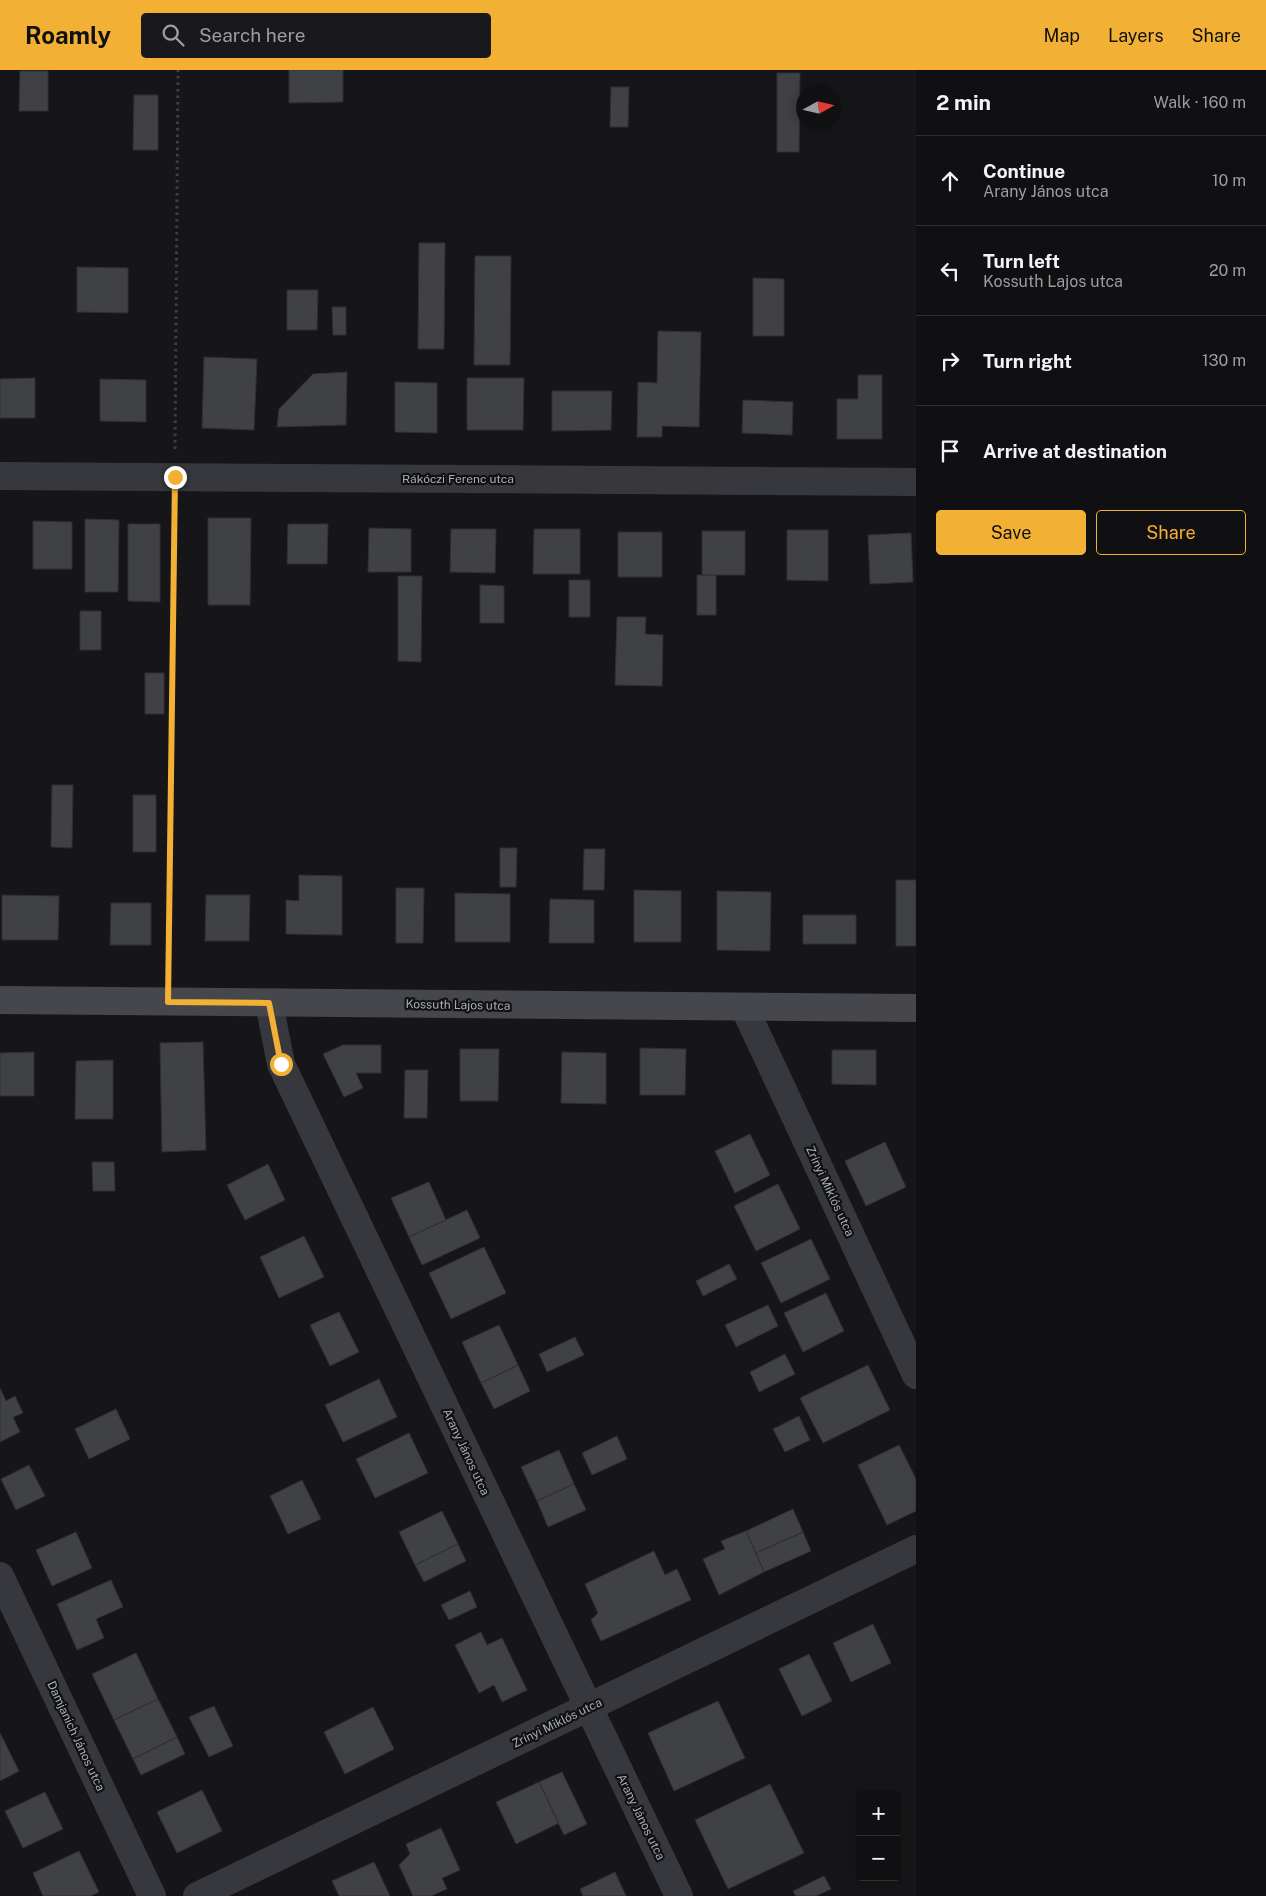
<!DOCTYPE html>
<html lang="en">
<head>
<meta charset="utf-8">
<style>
  body { margin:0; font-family:"Public Sans",sans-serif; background:#19191b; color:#f1f3f6 }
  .controls { position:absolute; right:15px; bottom:15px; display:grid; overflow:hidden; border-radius:5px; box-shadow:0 2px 12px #0003 }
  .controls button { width:45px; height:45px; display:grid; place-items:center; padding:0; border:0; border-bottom:1px solid #303032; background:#101012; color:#f1f3f6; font:25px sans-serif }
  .compass { position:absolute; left:796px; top:15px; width:45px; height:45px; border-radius:50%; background:#101012; box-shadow:0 2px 12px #0003; rotate:82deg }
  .stop { position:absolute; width:15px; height:15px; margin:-11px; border:4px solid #f2b134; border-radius:50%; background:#fff }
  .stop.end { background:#f2b134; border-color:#fff; box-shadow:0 1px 5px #0008 }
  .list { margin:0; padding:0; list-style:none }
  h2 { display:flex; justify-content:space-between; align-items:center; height:65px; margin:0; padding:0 20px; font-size:21px }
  h2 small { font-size:16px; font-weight:400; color:#9c9d9f }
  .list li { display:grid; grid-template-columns:32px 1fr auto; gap:15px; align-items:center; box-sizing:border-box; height:90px; padding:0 20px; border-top:1px solid #303032 }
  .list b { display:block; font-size:19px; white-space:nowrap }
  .list p { margin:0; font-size:16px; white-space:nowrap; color:#9c9d9f }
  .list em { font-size:16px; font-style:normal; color:#9c9d9f }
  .actions { display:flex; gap:10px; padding:15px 20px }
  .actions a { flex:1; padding:11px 0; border:1px solid #f2b134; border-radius:5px; text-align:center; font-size:18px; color:#f2b134 }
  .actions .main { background:#f2b134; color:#111 }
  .icon { flex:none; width:28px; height:28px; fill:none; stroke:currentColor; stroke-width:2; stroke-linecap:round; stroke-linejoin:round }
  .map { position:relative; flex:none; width:916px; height:1826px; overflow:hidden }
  header { display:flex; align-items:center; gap:30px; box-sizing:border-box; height:70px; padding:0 25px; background:#f2b134; color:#111 }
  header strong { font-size:24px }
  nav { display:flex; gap:28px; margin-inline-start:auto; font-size:18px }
  .search { width:350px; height:45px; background:#19191b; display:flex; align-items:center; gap:12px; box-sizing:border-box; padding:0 18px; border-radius:5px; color:#9c9d9f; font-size:19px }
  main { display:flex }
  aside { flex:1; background:#101012 }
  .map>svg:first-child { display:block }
  .building { fill:#404145; stroke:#303034 }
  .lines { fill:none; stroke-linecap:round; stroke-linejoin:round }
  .path { stroke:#3d3f44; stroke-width:3; stroke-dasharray:2.5 4; stroke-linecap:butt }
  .street { stroke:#37383d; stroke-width:28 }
  .secondary { stroke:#45474d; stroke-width:28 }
  .route { stroke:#f2b134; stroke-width:6 }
  .labels { text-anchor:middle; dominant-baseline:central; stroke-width:4.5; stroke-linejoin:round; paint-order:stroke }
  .street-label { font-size:12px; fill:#a8adb8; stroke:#111113 }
</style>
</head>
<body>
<header>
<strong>Roamly</strong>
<div class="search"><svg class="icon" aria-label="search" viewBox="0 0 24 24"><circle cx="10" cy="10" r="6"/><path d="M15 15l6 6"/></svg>Search here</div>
<nav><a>Map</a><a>Layers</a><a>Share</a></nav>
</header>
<main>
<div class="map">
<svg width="916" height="1826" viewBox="0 0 916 1826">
  <rect width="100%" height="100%" fill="#161618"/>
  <path class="building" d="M289,0h54v32l-54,1z
    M20,1h28v40h-29z
    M777,3h23l-1,79h-22z
    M611,17h18l-1,40h-18z
    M134,25h24v55h-25z
    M419,173h26l-1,106h-26z
    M475,186h36l-1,109h-36z
    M77,197l51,1v45l-51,-1z
    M753,208l31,1v57h-31z
    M287,220h31l-1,40h-30z
    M332,237h14v28h-13z
    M658,261l43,1 -2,95 -37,-1v11h-25l1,-55 19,1z
    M204,287l53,2 -3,71 -52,-2z
    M347,302l-1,53 -69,2 2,-18 34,-35z
    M858,305h24v64h-45v-40h21z
    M35,308v40h-35v-39z
    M467,308h57l-1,52h-56z
    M100,309l46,1v42l-46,-1z
    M395,312l42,1v50l-42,-1z
    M552,321h60l-1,39 -59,1z
    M743,330l50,2 -1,33 -50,-2z
    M208,448h43l-1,87h-42z
    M85,449l34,1 -1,72h-33z
    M33,451l39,1v47h-39z
    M128,454h32v78l-32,-1z
    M288,454h40l-1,40h-40z
    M369,458l42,1v43h-43z
    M451,459h45l-1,44 -45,-1z
    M534,459h46v45h-47z
    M787,460h41v51l-41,-1z
    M702,461h43v44h-43z
    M618,462h44v45h-44z
    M911,463l2,49 -43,2 -2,-49z
    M697,505h19v40h-19z
    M398,506h24l-1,86 -23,-1z
    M569,510h21v37h-21z
    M480,515l24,1v37h-24z
    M80,541h21v39h-21z
    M617,547h29l-1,17 18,1 -1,51 -47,-1z
    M145,603h19v41h-19z
    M52,715h21l-1,63 -21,-1z
    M133,725h23v57h-23z
    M500,778h17l-1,39h-16z
    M584,779h21l-1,41h-21z
    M299,805l43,1v59l-56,-1v-34l13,1z
    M896,810h20v66h-20z
    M396,818h28l-1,55h-27z
    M634,820l47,1v51h-47z
    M717,821l54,1 -1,59 -53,-1z
    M455,823l55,1v48h-55z
    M2,825l57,1 -1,44h-56z
    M206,825h44l-1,46h-44z
    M550,829l44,1v43h-45z
    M111,833h40v42h-41z
    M803,845h53v29h-53z
    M203,972l3,108 -44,2 -2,-109z
    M343,975h38v28h-25l7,15 -19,9 -21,-43z
    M640,978l46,1 -1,46h-45z
    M460,979h39l-1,52h-38z
    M832,980h44v35l-44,-1z
    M34,982v44h-34v-43z
    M562,982l44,1v51l-45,-1z
    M113,990v59h-38l1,-58z
    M405,1000h23l-1,48h-23z
    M750,1064l20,41 -35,18 -20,-42z
    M885,1072l21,45 -40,19 -21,-45z
    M92,1092h22l1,29h-22z
    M268,1094l17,36 -40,20 -18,-35z
    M429,1112l17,38 -37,17 -18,-39z
    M778,1114l22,45 -44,22 -22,-45z
    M467,1140l13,28 -58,27 -13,-28z
    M304,1166l20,41 -45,21 -19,-41z
    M811,1169l19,40 -49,24 -20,-40z
    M484,1177l22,46 -55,26 -22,-46z
    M729,1194l8,15 -34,17 -7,-15z
    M826,1223l18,38 -41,21 -19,-39z
    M768,1235l10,21 -42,21 -11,-22z
    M339,1242l20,40 -29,14 -20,-41z
    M499,1255l19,40 -37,18 -19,-41z
    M575,1267l9,18 -37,17 -8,-18z
    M785,1284l10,20 -36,18 -9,-20z
    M518,1295l12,26 -36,18 -13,-26z
    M868,1295l22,45 -67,33 -23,-45z
    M379,1309l18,38 -54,25 -18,-37z
    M0,1318l6,13 9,-5 8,17 -10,4 7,15 -20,10z
    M116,1339l14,30 -41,20 -14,-30z
    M799,1346l11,24 -25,12 -12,-23z
    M409,1363l19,40 -53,25 -19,-39z
    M617,1366l10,23 -35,16 -10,-22z
    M899,1375l17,34v32l-29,14 -29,-60z
    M559,1380l15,34 -37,17 -16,-34z
    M29,1395l16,31 -29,14 -15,-31z
    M302,1410l19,39 -33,15 -18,-38z
    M574,1414l12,26 -38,17 -11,-26z
    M793,1439l10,23 -47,21 -10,-22z
    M442,1441l16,33 -43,21 -16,-33z
    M746,1461l18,41 -45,23 -16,-36 22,-10 -4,-8z
    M76,1462l16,36 -40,18 -16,-36z
    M803,1462l8,19 -47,21 -8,-19z
    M458,1474l8,17 -42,21 -9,-17z
    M654,1481l11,24 12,-6 14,31 -90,41 -10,-21 7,-7 -13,-29z
    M111,1510l12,27 -27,12 8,19 -27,12 -20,-46z
    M470,1521l7,16 -28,13 -8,-15z
    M873,1554l18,39 -40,19 -18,-39z
    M481,1562l6,13 15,-7 25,52 -25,12 -8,-17 -15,8 -24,-48z
    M136,1583l22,46 -44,21 -22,-46z
    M809,1584l23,47 -30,15 -23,-47z
    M158,1629l19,38 -44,22 -19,-39z
    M718,1631l27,57 -71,33 -26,-58z
    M214,1636l19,40 -24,11 -20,-40z
    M373,1637l21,42 -49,25 -21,-42z
    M0,1663l19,38 -19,10z
    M177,1667l8,17 -44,21 -8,-16z
    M562,1702l25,52 -23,11 -25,-53z
    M539,1712l20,41 -43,21 -20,-42z
    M770,1714l34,69 -76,36 -33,-69z
    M202,1720l20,41 -45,22 -20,-41z
    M45,1722l18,37 -40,19 -18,-37z
    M441,1758l19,42 -18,8 5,11 -16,7h-18l-14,-31 11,-11 -4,-10z
    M79,1781l20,41 -8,4h-48l-10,-23z
    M374,1792l16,34h-51l-7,-15z
    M615,1802l11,24h-43l-3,-7z
    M824,1806l7,13 -15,7h-20l-3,-5z"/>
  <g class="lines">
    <path class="path" d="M175,379l3,-379
      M168,904l6,-468"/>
    <path class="street" d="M0,406l916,6
      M269,933l12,61 398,832
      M744,937l172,368
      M0,1506l152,320
      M197,1826l719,-347"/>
    <path class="secondary" d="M0,930l916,8"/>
  </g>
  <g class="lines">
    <path class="route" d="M175,407l-7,525 101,1 12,61"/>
  </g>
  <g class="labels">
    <g class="street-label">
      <text x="458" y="409">Rákóczi Ferenc utca</text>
      <text transform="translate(458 935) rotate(1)">Kossuth Lajos utca</text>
      <text transform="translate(830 1121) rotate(65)">Zrínyi Miklós utca</text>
      <text transform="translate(466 1382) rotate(65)">Arany János utca</text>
      <text transform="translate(557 1653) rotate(-26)">Zrínyi Miklós utca</text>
      <text transform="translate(76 1666) rotate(65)">Damjanich János utca</text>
      <text transform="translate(641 1747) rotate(64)">Arany János utca</text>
    </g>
  </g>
</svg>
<div class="controls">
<button>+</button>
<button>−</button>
</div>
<svg class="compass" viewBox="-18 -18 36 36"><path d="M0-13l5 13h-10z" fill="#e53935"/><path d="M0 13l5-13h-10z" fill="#9c9d9f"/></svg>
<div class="stop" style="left:281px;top:994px"></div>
<div class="stop end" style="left:175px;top:407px"></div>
</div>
<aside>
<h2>2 min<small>Walk · 160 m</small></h2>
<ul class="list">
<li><svg class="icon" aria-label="ahead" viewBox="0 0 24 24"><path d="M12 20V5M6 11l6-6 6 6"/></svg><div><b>Continue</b><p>Arany János utca</p></div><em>10 m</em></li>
<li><svg class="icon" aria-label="left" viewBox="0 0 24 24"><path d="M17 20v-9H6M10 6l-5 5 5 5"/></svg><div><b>Turn left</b><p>Kossuth Lajos utca</p></div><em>20 m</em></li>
<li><svg class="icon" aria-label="right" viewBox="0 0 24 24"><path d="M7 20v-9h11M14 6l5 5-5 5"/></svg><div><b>Turn right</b></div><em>130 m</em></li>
<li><svg class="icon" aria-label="arrive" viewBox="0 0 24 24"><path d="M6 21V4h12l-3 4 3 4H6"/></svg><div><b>Arrive at destination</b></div></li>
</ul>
<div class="actions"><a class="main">Save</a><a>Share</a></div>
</aside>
</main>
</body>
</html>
